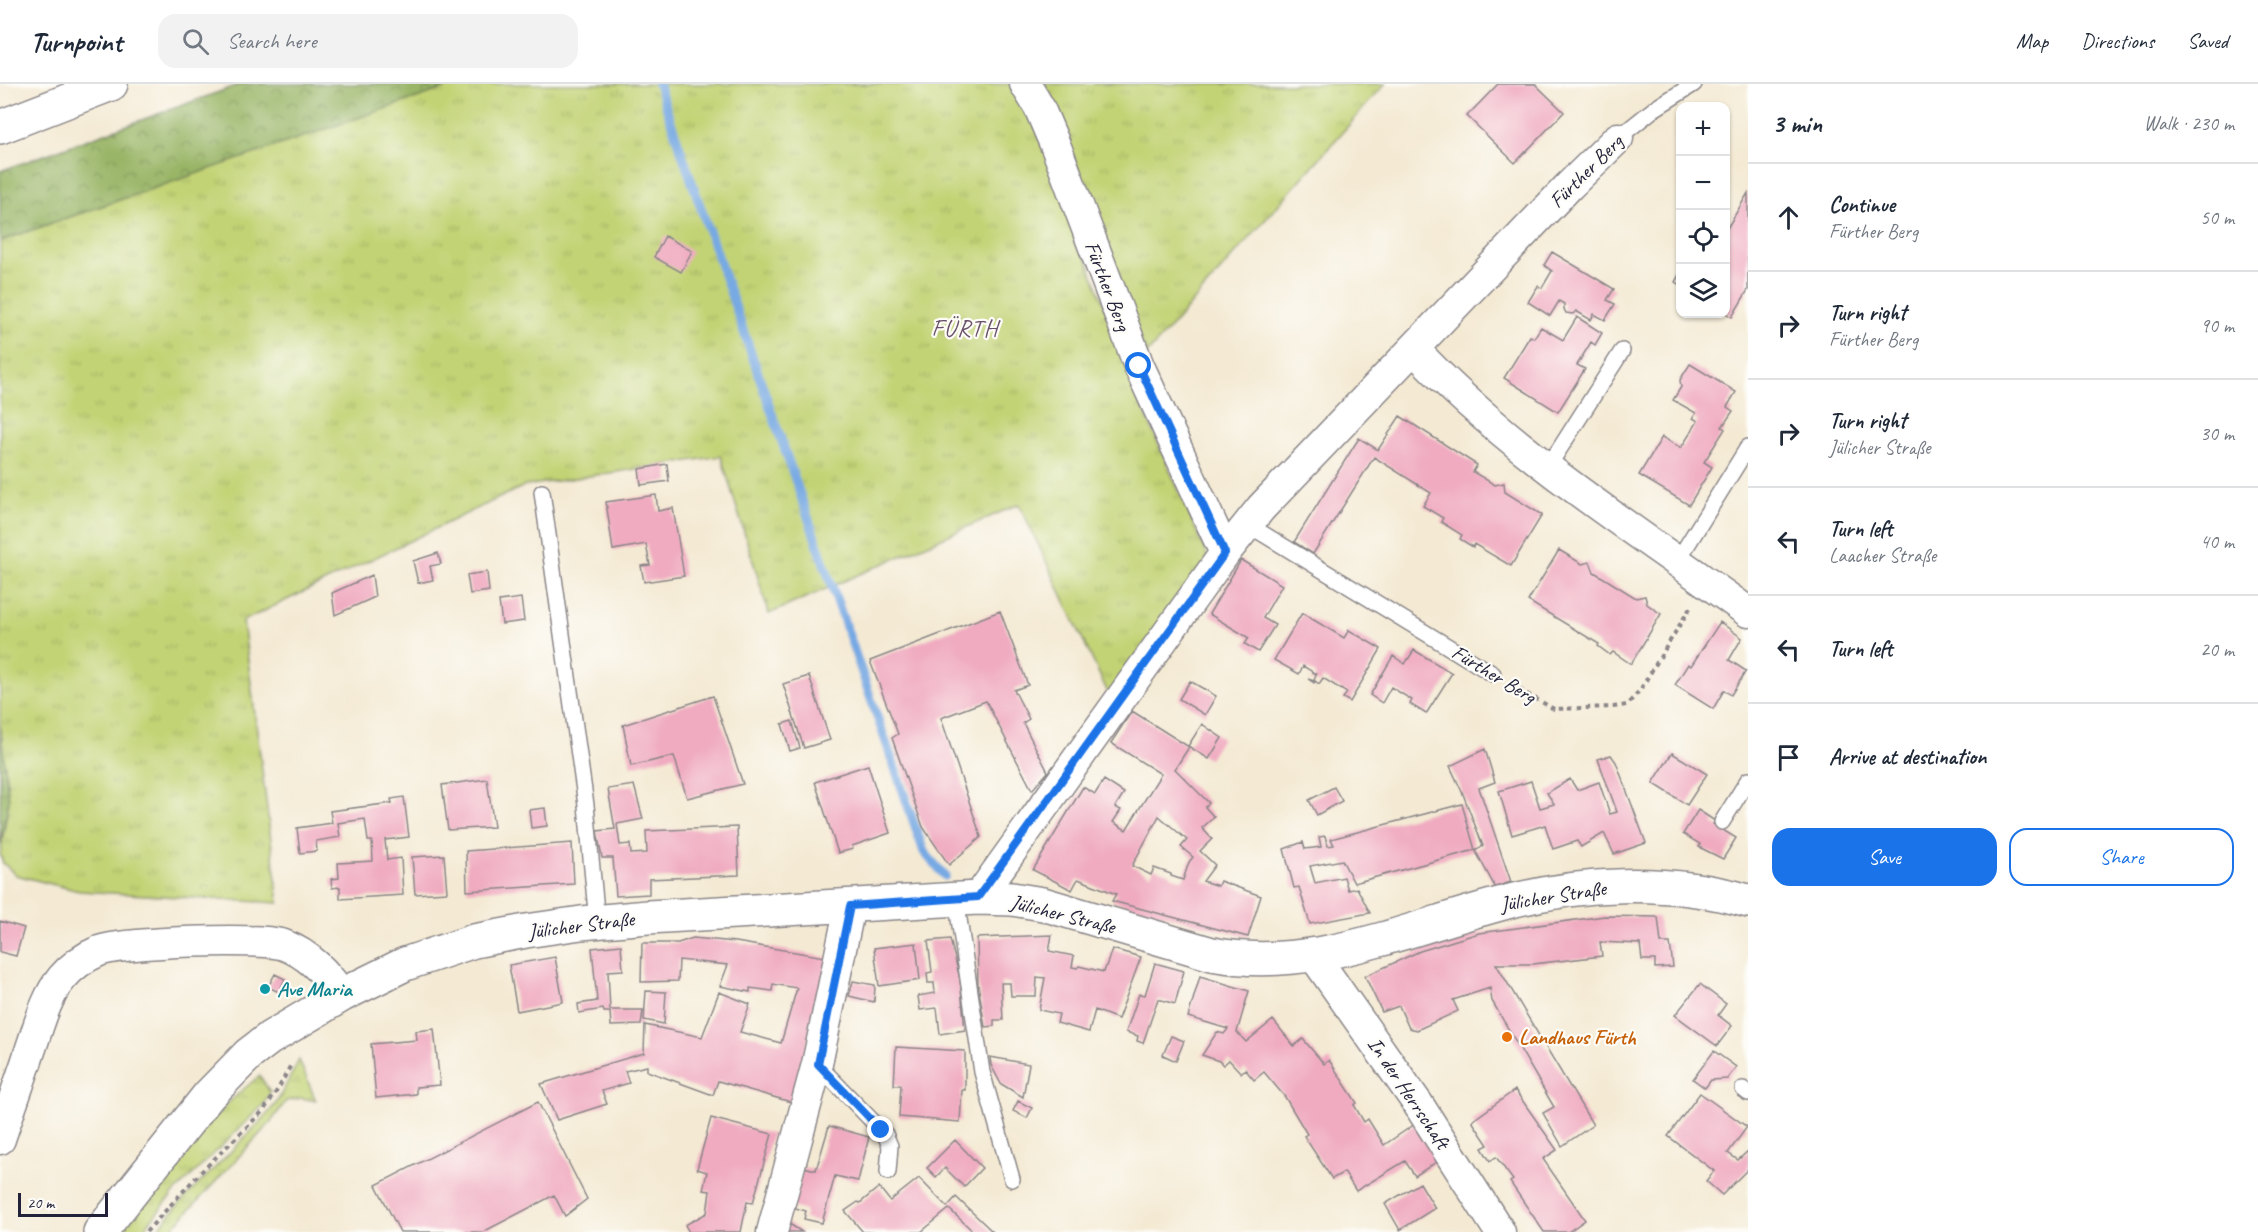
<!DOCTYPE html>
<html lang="en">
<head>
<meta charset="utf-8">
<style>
  body { margin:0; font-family:Caveat,sans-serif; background:#f2f2f3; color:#1f2937 }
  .controls { position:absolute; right:18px; top:18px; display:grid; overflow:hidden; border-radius:12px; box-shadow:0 2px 4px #0004 }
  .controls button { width:54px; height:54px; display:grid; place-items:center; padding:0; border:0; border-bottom:2px solid #e0e1e3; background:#fff; color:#1f2937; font:30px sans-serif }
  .scale { position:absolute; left:18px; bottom:15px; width:90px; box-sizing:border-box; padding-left:6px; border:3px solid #22223b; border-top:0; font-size:16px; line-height:21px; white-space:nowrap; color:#22223b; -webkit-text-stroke:4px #fdfcf7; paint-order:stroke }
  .stop { position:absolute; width:18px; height:18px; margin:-14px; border:4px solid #1a73e8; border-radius:50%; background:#fff }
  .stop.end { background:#1a73e8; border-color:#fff; box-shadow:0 2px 6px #0008 }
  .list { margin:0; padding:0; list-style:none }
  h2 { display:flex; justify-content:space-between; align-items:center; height:78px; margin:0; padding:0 24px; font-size:26px }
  h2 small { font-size:20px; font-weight:400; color:#747a83 }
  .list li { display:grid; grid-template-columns:39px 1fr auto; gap:18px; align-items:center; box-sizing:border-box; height:108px; padding:0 24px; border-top:2px solid #e0e1e3 }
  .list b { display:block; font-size:22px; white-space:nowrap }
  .list p { margin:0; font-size:20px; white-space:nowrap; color:#747a83 }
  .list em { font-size:20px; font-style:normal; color:#747a83 }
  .actions { display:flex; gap:12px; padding:18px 24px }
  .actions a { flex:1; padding:14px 0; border:2px solid #1a73e8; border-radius:18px; text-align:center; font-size:21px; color:#1a73e8 }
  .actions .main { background:#1a73e8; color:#fff }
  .icon { flex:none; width:33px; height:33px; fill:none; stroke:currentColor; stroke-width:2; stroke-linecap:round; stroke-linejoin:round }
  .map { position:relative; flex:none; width:1748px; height:1148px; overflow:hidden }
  header { display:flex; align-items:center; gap:36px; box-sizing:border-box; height:84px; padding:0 30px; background:#fff; border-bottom:2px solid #e0e1e3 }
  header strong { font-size:28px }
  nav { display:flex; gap:33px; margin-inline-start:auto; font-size:21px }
  .search { width:420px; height:54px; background:#f2f2f3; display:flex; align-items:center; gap:15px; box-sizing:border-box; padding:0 21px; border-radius:18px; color:#747a83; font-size:22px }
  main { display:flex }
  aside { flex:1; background:#fff }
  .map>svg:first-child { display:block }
  .grass { fill:url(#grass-tufts); stroke:#727a58; stroke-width:1.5 }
  .forest { fill:url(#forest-crowns); stroke:#5e6c50; stroke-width:1.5 }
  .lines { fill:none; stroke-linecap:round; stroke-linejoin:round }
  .stream { stroke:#77a9e3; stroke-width:9 }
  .building { fill:#f0abc1; fill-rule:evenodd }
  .service-casing { stroke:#8b8688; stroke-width:18 }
  .minor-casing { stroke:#8b8688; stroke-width:33 }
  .tertiary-casing { stroke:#8b8688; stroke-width:36 }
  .primary-casing { stroke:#8b8688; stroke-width:36 }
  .path { stroke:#8b8688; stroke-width:4; stroke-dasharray:4.5 4.5; stroke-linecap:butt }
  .service { stroke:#fff; stroke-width:15 }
  .minor { stroke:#fff; stroke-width:30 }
  .tertiary { stroke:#fff; stroke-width:33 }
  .primary { stroke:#fff; stroke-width:33 }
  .route { stroke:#1a73e8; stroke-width:8 }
  .culture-dot { fill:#0f9aa8; stroke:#fdfcf7; stroke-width:2 }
  .food-dot { fill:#e8710a; stroke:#fdfcf7; stroke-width:2 }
  .labels { text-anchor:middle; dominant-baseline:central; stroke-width:4.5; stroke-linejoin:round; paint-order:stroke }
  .street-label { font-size:21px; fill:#22223b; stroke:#fdfcf7 }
  .culture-label { font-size:21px; font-weight:bold; fill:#0d838f; stroke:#fdfcf7; text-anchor:start }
  .food-label { font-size:21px; font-weight:bold; fill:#c56008; stroke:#fdfcf7; text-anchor:start }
  .quarter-label { font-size:24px; letter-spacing:1.5px; fill:#6a526a; stroke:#fdfcf7 }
</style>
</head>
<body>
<header>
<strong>Turnpoint</strong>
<div class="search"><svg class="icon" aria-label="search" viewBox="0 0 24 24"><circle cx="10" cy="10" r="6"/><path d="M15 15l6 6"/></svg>Search here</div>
<nav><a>Map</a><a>Directions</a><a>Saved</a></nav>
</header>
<main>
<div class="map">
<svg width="1748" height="1148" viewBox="0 0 1748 1148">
  <defs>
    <pattern id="grass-tufts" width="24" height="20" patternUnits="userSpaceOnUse" patternTransform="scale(1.5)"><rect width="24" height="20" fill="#c2d375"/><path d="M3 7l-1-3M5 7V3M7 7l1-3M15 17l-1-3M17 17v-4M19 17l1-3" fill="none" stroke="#a6b566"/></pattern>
    <pattern id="forest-crowns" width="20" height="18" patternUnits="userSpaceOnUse" patternTransform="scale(1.5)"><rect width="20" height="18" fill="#99b566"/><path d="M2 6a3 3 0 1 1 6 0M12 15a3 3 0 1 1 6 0" fill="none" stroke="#7c9355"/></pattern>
  </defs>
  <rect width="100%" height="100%" fill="#fdfcf7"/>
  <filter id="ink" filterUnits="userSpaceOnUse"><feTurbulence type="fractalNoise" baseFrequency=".0167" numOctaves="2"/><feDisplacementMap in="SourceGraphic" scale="12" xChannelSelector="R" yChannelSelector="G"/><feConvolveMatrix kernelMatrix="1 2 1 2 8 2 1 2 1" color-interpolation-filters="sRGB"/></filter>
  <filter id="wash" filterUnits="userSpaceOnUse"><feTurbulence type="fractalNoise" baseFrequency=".008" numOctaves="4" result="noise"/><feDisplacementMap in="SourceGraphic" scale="24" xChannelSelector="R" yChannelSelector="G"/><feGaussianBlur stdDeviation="1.35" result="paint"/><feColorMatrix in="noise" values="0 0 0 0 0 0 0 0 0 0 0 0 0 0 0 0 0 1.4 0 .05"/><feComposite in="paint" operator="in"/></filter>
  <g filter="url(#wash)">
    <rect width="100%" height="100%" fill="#f4ead4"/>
    <path class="grass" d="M456,0h557l26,49 106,280 63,145 -99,137 -90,-191 -250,110 -48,-158 -197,30 -281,135 36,282 -200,-12 -63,-16 -13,-12 -3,-9 9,-53 -9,-76v-484z
      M1043,0h342l-239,271 -93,-255z
      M299,976l17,41 -15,-3 -15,3 -16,22 -101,109h-14l26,-30 84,-85 12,-15z
      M260,992l10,16 -6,12 -91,90 -32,38h-23c42,-51 90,-118 142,-156z"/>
    <path class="forest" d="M241,0h216l-457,157v-70z
      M0,641l9,76 -9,43z"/>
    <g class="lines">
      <path class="stream" d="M658,0l266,768 21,24"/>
    </g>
    <g id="blocks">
      <path class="building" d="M1498,0h37l29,28 -49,51 -48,-47z
        M1748,109v97l-16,27 -6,-4v-83z
        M665,152l27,15 -11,21 -27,-15z
        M1552,168l62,37 -7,11 8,4 -10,16 -11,-6 -3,6 -15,-9 -3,3 -7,-1 -2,-4v-5l-5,-3 -9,15 -22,-14 10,-16 4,2 10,-17 -8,-6z
        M1680,189v12l-5,-3z
        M1577,233l25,16 -7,12 -4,-3 -14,23 8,4 -27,43 -54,-34 26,-42 4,2 7,-11 22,13z
        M1690,280l46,28 -9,15 6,4 -11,16 3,2 -21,33 8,5 -23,38 -50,-30 23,-38 19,11 17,-27 -5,-3 3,-5 -23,-13 8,-13 -1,-7z
        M1400,332l77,49 -4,7 22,13 9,-2 1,9 37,23 -31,51 -37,-22 -1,3 -13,-8 2,-4 -21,-13 2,-4 -20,-12 8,-13 -57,-36 -61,97 -19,-12 65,-104 19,12z
        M667,380l2,17 -28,4 -2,-16z
        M656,411l2,16 15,-3 11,68 -40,6 -3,-16 9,-1 -4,-21 -33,6 -7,-48z
        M1559,466l23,14 8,-2 4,10 42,26 9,-2 2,8 14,10 -30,50 -18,-12 -3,3 -12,-9 1,-2 -71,-43z
        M438,469l3,11 -11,2 3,14 -15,3 -5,-22z
        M1241,476l41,25 -19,33 12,7 -17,27 -13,-8 4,-6 -40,-24z
        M487,488l2,19 -19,3 -3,-19z
        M372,491l3,22 -40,18 -3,-22z
        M521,514l3,23 -22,3 -3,-23z
        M1000,527l28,74 -14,5 15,29 -6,4 25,49 -16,18 -46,-89 -45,17 40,119 -32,28 -26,-38 -31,-89 6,-4 -28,-73z
        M1302,529l42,25 5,-8 32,19 -31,53 -7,-4 4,-5 -24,-15 -4,6 -4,-3 -1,2 -6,-4 6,2 2,-7 -13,-8 -4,8 -25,-14z
        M1720,538l22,16 -13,22 17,11 -15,24 -7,-5 -11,19 -38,-24 13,-21 3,2z
        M1414,566l38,23 -26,41 -16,-10 2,-4 -21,-13 -9,16 -12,-8 23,-39 12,8z
        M809,592l21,64 -26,8 -21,-64z
        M1190,597l26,15 -11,19 -26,-16z
        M713,612l30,88 -56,14 -13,-42 -43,10 -8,-41z
        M1132,627l57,36 -14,22 34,34 -4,4 9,10 -12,11 10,11 -12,12 15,14 -12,16 15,5 2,-5 41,15 -13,41 -136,-36 4,-7 -38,-15 -6,11 -39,-20 50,-83 12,7 9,-14 20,13 -9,14 6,3 -8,12 13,8 35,-56 -50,-31zM1159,732l28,24 -6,7 12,10 -4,5 -6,18 -12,-4v-2l-17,-6 -3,7 -19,-9z
        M792,637l8,27 -10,3 -8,-27z
        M1202,640l20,14 -13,21 -21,-13z
        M1485,665l10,33 -16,6 32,94 -16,5 -20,-37 -121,33 -12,-23 -32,6 5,17 29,-6 4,13 9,-2 13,25 -60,11 -11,-37 -5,1 -10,-39 19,-7 2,7 16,-2 -2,-10 6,-1 3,10 6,-1 -3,-6 131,-35 13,46 8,-4 -20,-52 -13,-28z
        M1672,669l35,21 -20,31 -34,-22z
        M1611,671l5,7 30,81 -32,11 -10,-21 -23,14 -4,-6 -24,8 -8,-24 -33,10 -13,-44 32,-10 9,27 14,-4 -7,-11 23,-14 7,11 22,-8 11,32 7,-2 -19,-53z
        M868,681l22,68 -38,13 1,3 -15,4 -23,-71z
        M487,695l7,48 -46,3 -6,-45z
        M634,701l9,34 -26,5 3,21 10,-1 1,10 16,-1 -1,-22 91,-4 2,48 -90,4v15l-33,2 -3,-38h-11l-5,-27 18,-2 -7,-40z
        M1334,703l8,14 -25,14 -8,-15z
        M404,713l5,40 -24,3 2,20 14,-2 2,37 -63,4v-12l-8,1 -1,-9 8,-1 -1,-15 35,-2 -1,-20h-4l-3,-22 -27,4 2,14 -24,4 1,10 -17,2 -3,-25 35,-5 -2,-12 62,-8 -1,-4z
        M545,724l2,18 -16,2 -2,-18z
        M1698,726l17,11 -2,3 23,14 -13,21 -24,-12 1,-3 -17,-10z
        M572,759l2,41 -107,7 -1,-40z
        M444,771l3,37 -32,2 -3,-37z
        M1605,832l53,1 3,26h9l3,24 -18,1v-8h-13l-2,-16 -40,-2 2,14 -69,8h-37l97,161 -31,21 -19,-33 11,-6 -62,-106 -2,-13 -37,12 5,11 -41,19 -8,-2 -10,-22 -17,6 -17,-36 55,-25 59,-18z
        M0,837l24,7 -8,28 -16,-4z
        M1052,851l-3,16 25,5 -2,11 5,1 2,-2 25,6 8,-23 29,8 -23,62 -23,-9 -6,22 -32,-9 2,-9 -20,-4 6,-32 -8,-1 -1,19h-25l-1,-13h-9l2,37h-9v6l-9,1 -7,-43 -1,-46z
        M693,854l43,4 95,16 -40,144 -73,-21 -5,14 -66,-24v-5l-22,5 4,12 -27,8 5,13 -50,16 -16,-36 103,-31 1,-28 57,12 17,-45 31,12 -10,28 41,11 16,-55 -24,-4 -1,7 -22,-3v4l-30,-6 8,-21 -49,-5 -1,21 -37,1 1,-39h36z
        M950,855l10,40 5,51 -25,4 -3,-26 -17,2 -2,-14 17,-3 -1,-10h-6l-1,-10 5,-1 -4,-31z
        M916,859l4,37 -41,6 -5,-38z
        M621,861l2,25 -15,1 2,39h33l-2,15 -30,1 -1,-14h-6l-1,-3 -24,4 -1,-9 19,-3 -5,-53z
        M555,873l8,45 -46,9 -8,-46z
        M1155,879l29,8 -9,33 -17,-5 -15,44 -6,-2 1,-5 -12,-4 13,-38 6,1z
        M275,890l10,5 -6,13 -11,-5z
        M1200,892l49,15 -12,41 9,10 27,-22 21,26 9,-7 21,25 5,-4 28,43 -3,2 10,17 4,-3 16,26 31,-21 23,37 -23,15 -10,-15 -49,30 -12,-19 -12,7 -28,-43 3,-2 -22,-37 -21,-25 -10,8 -9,-11 -4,4 -12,-13 -6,5 -4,-4 -17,-6 15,-23 7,2 4,-5 -40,-12z
        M853,897l22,4 -1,17 -25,-6z
        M1700,900l26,20 -8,11 14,11 -15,20 -42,-31z
        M646,907l20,1 -2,32 -20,-4z
        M434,945l6,56 -24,2v7l-40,4 -5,-54 46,-4 -1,-9z
        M1171,952l13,5 -8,20 -13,-6z
        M896,963l69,4v39h-3l-2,32 -61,-5 2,-32h-7z
        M1714,967l22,16 -9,12 -16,1 -6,8 -12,-9z
        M990,973l39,7 -6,33 -22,-13 -10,-19z
        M1515,1006l42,60 -14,9 42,61 -17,12h-24l-34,-50 3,-2 -17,-23 -6,4 -8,-13 6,-3 -16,-24z
        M1700,1009l47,34 -19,26 10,7 10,-9v18l-26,26 -16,-14 8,-10 -46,-35z
        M1018,1017l14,7 -5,10 -14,-7z
        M538,1018l49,97 -22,17 -11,-21 -71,37h-83l-24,-47z
        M711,1034l61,16 -19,69 -6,-1 -6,30h-52l-4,-7 22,-12 3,-22 -7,-1 4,-18 -10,-3z
        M829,1042l40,11 -11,44 -23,-5 -13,47 -18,-4 2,-8 -14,-4 11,-40 13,3z
        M955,1056l27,28 -18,19 -19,-19 -9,9 -9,-9z
        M919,1094l28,29 9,-10 37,35h-19l-25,-23 -28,23h-58l-18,-21 13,-9 2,1 19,-16 11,14z
        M1420,1099l15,25 -35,22 -15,-26z
        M788,1139l14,9h-17z"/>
    </g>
  </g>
  <g filter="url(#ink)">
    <use href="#blocks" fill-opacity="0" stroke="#8b8688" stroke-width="1.5"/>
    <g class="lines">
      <defs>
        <path id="service" d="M1618,54l36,-29 40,-25
          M1548,383l74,-116
          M542,408l44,313 11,117
          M1247,440l246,150
          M1678,476l70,-113
          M1722,738l26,-42
          M956,815l26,173 30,107
          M817,980l68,70 5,12 -2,26
          M1743,1005l5,4"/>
        <path id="minor" d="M1414,265c97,104 220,180 334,263
          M1225,469l36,-45 308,-322 49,-48
          M978,814l247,-345 -86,-187 -83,-219 -17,-40 -14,-23
          M1314,872l104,148 82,128
          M0,1055c10,-30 21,-60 31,-91 8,-23 15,-51 31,-70 10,-12 23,-21 37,-27 24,-9 161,-14 185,-6 25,9 43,29 58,50
          M772,1148l45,-168 33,-158"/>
        <path id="tertiary" d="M100,1148l109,-137 40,-41 21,-16 72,-43 63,-31 69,-23 52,-10 55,-8 67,-6 330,-19 34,1 31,5 169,50c98,19 191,-24 284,-49 81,-23 171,-27 252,-4"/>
        <path id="primary" d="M0,43l111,-43"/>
      </defs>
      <use href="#service" class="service-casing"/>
      <use href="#minor" class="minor-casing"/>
      <use href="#tertiary" class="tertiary-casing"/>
      <use href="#primary" class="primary-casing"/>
      <path class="path" d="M1511,601l43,24 59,-2 14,-2 13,-15 50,-82
        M146,1148l53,-58 65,-64 14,-21 14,-26"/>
      <use href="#service" class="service"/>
      <use href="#minor" class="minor"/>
      <use href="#tertiary" class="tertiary"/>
      <use href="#primary" class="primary"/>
    </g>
  </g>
  <g class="lines" filter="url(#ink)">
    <path class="route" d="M881,1046l-63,-66 32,-158 128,-9 247,-344 -86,-187"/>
  </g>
  <circle class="culture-dot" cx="265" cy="905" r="6"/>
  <circle class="food-dot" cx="1507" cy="953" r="6"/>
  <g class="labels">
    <g class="street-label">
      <text transform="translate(1586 87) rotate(-45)">Fürther Berg</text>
      <text transform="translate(1108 202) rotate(69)">Fürther Berg</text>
      <text transform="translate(1494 590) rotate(31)">Fürther Berg</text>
      <text transform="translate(1553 812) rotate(-9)">Jülicher Straße</text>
      <text transform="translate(1063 830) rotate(14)">Jülicher Straße</text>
      <text transform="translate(581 841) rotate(-7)">Jülicher Straße</text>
      <text transform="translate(1409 1009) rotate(56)">In der Herrschaft</text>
    </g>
    <g class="culture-label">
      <text x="277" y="905">Ave Maria</text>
    </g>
    <g class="food-label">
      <text x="1519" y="953">Landhaus Fürth</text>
    </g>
    <g class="quarter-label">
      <text x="965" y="244">FÜRTH</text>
    </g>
  </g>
</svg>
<div class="controls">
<button>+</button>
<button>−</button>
<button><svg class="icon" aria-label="locate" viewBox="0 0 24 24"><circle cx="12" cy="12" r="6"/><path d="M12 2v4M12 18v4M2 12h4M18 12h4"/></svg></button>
<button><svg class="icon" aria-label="layers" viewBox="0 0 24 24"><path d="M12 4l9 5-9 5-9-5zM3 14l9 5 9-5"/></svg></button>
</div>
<div class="scale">20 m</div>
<div class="stop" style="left:1139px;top:282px"></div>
<div class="stop end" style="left:881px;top:1046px"></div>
</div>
<aside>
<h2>3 min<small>Walk · 230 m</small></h2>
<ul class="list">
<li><svg class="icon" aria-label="ahead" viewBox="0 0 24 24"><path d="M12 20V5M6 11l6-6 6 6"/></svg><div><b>Continue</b><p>Fürther Berg</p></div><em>50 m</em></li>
<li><svg class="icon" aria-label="right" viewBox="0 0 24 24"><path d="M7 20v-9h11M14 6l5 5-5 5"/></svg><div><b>Turn right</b><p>Fürther Berg</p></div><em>90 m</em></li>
<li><svg class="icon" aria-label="right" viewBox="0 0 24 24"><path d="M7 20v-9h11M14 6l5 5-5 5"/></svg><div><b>Turn right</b><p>Jülicher Straße</p></div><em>30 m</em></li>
<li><svg class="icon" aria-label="left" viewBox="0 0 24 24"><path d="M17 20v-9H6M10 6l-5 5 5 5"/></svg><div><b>Turn left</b><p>Laacher Straße</p></div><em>40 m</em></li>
<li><svg class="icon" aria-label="left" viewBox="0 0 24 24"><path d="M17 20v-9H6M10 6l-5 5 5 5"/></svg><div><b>Turn left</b></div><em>20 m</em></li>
<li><svg class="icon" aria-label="arrive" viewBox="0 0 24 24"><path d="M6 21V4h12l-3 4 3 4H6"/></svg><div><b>Arrive at destination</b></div></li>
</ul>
<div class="actions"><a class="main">Save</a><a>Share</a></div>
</aside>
</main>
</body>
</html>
